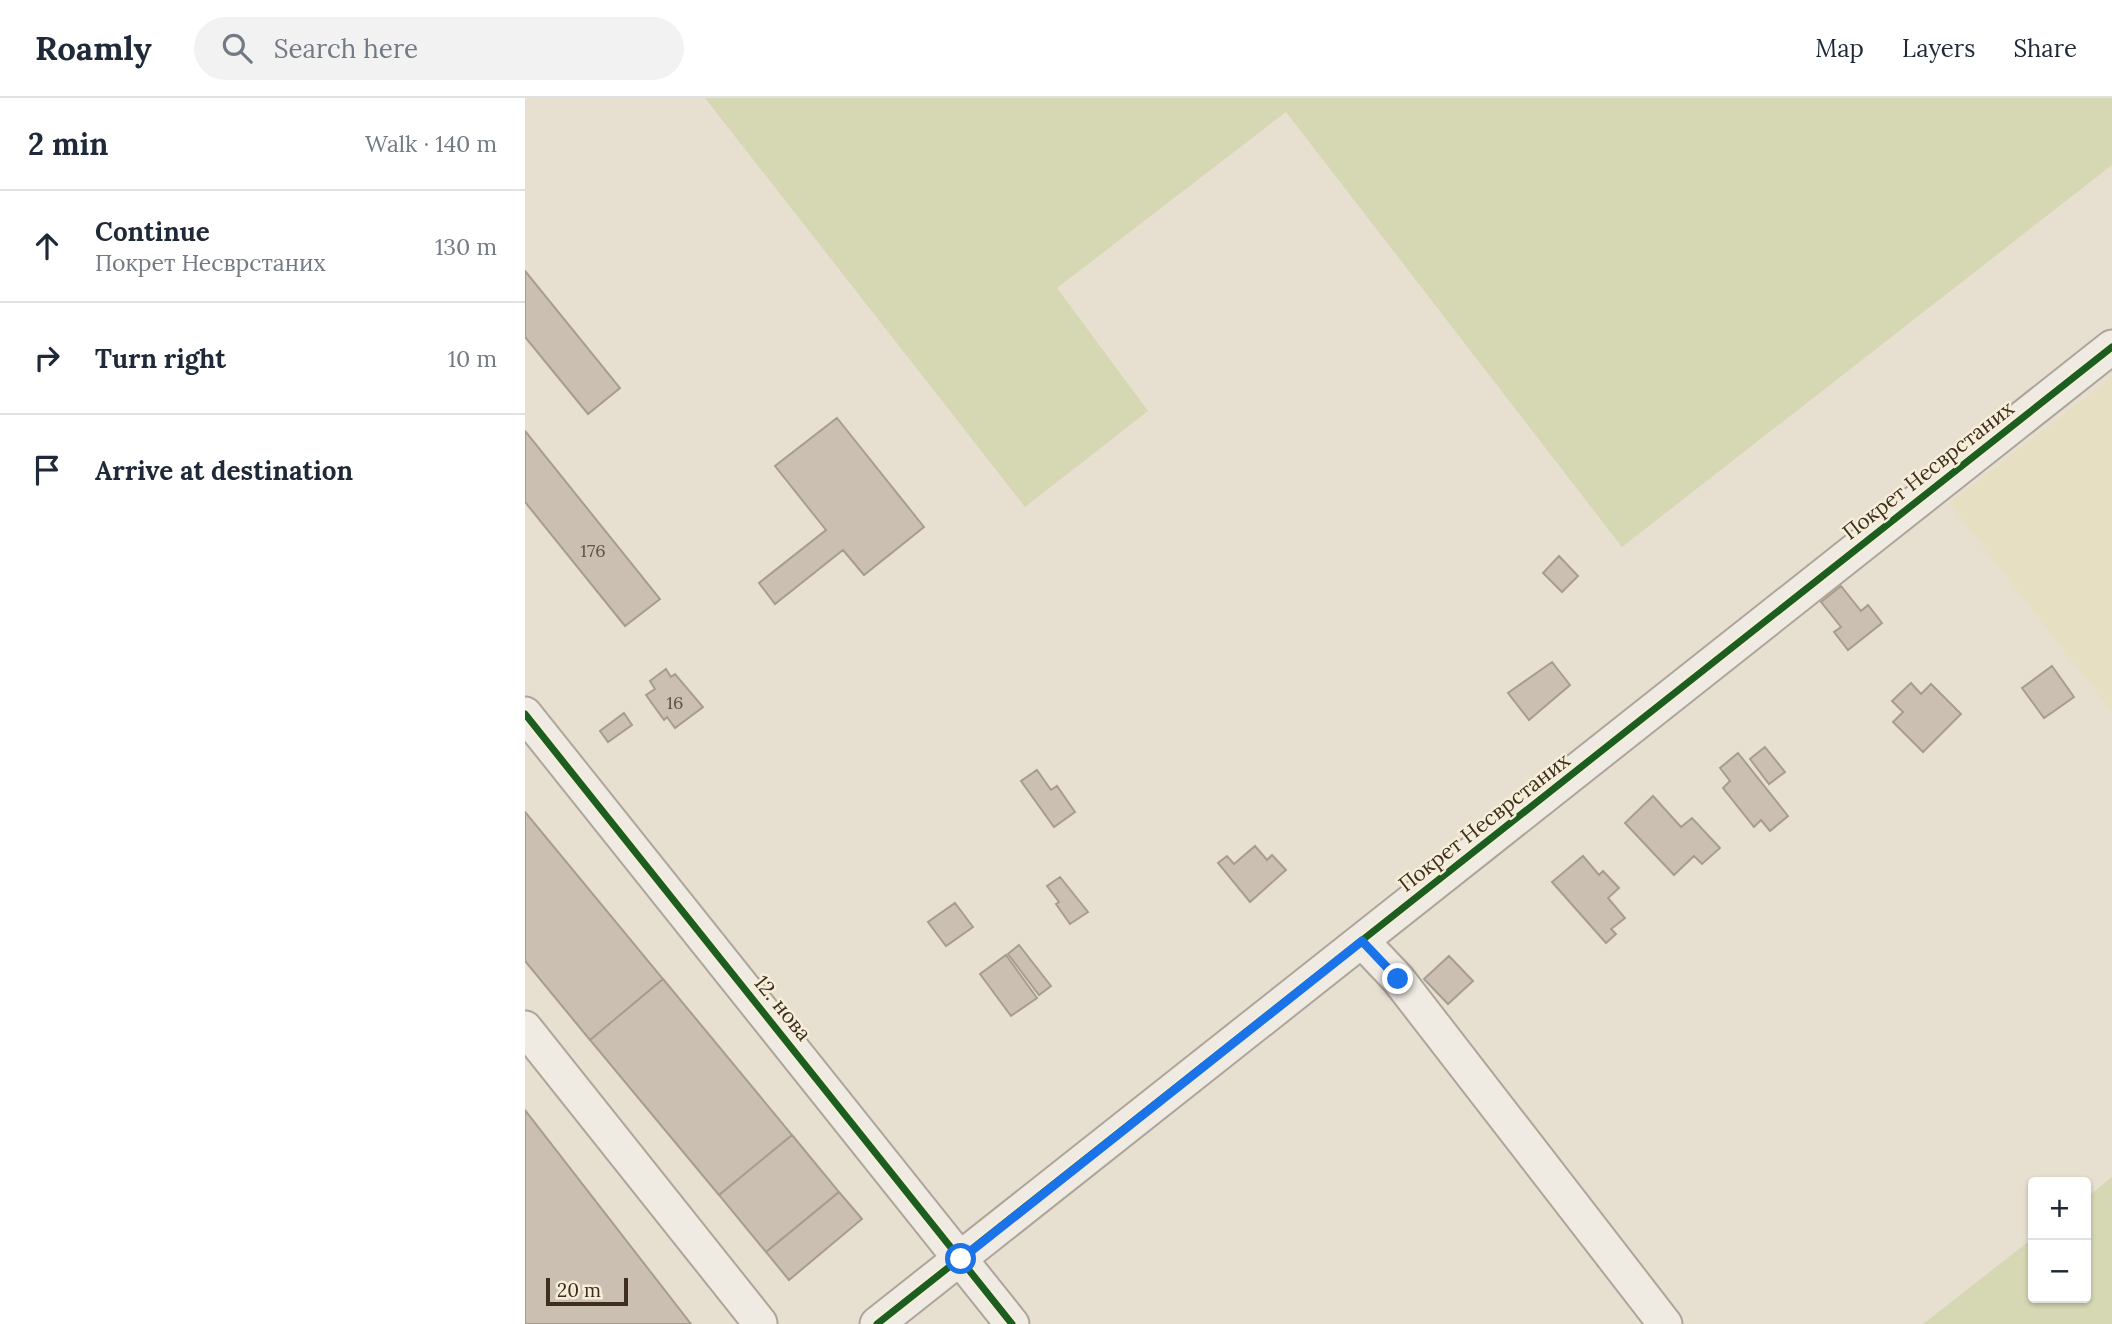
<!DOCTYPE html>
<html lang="en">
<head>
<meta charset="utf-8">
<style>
  body { margin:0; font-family:Lora,serif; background:#f2f2f3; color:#1f2937 }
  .controls { position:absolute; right:21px; bottom:21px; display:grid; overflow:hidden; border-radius:7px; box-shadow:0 2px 5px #0004 }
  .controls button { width:63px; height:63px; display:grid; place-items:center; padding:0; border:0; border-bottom:2px solid #e0e1e3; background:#fff; color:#1f2937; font:35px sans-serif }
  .scale { position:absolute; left:21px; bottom:18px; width:82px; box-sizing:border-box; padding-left:7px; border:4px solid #3d2e20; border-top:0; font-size:19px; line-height:24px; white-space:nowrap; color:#3d2e20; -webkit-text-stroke:5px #f7eed8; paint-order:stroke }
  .stop { position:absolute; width:21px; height:21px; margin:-16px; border:5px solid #1a73e8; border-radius:50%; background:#fff }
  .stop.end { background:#1a73e8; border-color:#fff; box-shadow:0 2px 7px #0008 }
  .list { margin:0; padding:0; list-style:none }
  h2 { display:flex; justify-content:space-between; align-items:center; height:91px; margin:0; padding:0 28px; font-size:30px }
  h2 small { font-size:23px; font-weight:400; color:#747a83 }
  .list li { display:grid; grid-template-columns:46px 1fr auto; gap:21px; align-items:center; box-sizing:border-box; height:112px; padding:0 28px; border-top:2px solid #e0e1e3 }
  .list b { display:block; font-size:26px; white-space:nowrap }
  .list p { margin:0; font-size:23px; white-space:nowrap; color:#747a83 }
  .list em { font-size:23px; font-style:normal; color:#747a83 }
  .icon { flex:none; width:38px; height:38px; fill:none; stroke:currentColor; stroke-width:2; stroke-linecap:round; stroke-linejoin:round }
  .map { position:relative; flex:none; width:1587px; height:1226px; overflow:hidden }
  header { display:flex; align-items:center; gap:42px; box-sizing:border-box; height:98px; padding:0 35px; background:#fff; border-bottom:2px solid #e0e1e3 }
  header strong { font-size:33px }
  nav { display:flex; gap:38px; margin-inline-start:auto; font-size:24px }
  .search { width:490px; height:63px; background:#f2f2f3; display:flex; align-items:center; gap:18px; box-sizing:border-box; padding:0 24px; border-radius:38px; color:#747a83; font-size:26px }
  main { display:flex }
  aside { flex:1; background:#fff }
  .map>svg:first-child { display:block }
  .farmland { fill:#e6dfc2 }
  .green { fill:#d6d7b3 }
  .building { fill:#cbbfb2; stroke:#a89c90; stroke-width:2 }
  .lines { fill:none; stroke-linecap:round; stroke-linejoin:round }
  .minor-casing { stroke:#ada599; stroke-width:37 }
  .minor { stroke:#efebe3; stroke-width:33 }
  .cycleway-casing { stroke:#f7eed8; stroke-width:11 }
  .cycleway { stroke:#1b5e20; stroke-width:7 }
  .route { stroke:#1a73e8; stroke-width:9 }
  .labels { text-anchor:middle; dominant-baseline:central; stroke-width:5; stroke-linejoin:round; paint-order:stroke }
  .number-label { font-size:18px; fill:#605244 }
  .street-label { font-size:21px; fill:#3d2e20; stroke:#f7eed8 }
</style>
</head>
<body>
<header>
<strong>Roamly</strong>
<div class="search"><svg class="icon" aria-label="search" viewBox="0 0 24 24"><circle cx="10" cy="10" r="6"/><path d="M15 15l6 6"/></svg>Search here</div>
<nav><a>Map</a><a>Layers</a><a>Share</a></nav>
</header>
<main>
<aside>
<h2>2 min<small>Walk · 140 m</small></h2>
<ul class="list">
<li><svg class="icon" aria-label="ahead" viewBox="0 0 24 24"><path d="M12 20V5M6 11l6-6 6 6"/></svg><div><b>Continue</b><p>Покрет Несврстаних</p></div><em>130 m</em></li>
<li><svg class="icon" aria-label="right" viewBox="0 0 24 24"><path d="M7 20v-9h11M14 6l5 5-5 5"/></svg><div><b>Turn right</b></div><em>10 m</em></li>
<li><svg class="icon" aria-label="arrive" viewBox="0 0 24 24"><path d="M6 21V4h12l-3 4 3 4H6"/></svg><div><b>Arrive at destination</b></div></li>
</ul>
</aside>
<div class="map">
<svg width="1587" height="1226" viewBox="0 0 1587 1226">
  <rect width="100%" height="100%" fill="#e7e0d1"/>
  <path class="farmland" d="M1587,279v335l-163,-209z"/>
  <path class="green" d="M180,0h1407v67l-490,382 -336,-435 -229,176 91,123 -123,96z
    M1587,1079v147h-189l110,-86v60h53v-100z"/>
  <path class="building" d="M0,173l95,117 -32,26 -63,-77z
    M312,320l87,109 -60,48 -21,-25 -68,54 -16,-21 67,-53 -51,-64z
    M0,333l135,168 -35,27 -100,-124z
    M1034,458l19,20 -16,16 -19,-19z
    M1316,488l20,25 7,-6 14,18 -34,27 -14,-18 7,-5 -20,-25z
    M1027,564l18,23 -41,35 -21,-27z
    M1527,568l22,31 -30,21 -22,-30z
    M141,571l5,8 4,-3 28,33 -28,21 -8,-11 -3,3 -18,-25 9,-6 -5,-8z
    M1386,585l10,11 10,-10 30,30 -38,38 -30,-30 10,-10 -11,-11z
    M99,615l8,12 -24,17 -8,-11z
    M1240,649l20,25 -16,12 -19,-25z
    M1213,655l50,63 -18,15 -9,-11 -7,7 -31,-39 7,-7 -10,-13z
    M512,672l14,20 6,-4 18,26 -21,15 -33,-46z
    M1128,698l28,31 11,-9 28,30 -18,16 -8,-8 -20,19 -49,-52z
    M0,714l138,167 -73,61 -65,-79z
    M730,748l12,14 5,-5 14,15 -36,32 -32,-39 9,-7 7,8z
    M1058,758l16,19 4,-4 16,17 -11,10 17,20 -14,11 5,5 -10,9 -54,-61z
    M535,779l28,35 -18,12 -14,-20 3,-2 -12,-16z
    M430,805l18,24 -27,19 -18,-24z
    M494,847l32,41 -12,9 -31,-41z
    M481,857l31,43 -26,18 -31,-42z
    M924,858l24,25 -25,23 -24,-25z
    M138,881l129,156 -73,60 -129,-155z
    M0,1012l166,214h-166z
    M267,1037l47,57 -73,60 -47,-57z
    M314,1094l23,27 -73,61 -23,-28z"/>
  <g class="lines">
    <defs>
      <path id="minor" d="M0,616l487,610
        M837,843l36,38 267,345
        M0,930l235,295
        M352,1226l1235,-977"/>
    </defs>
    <use href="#minor" class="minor-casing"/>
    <use href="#minor" class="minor"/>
    <defs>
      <path id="cycleway" d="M0,616l487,610
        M352,1226l1235,-977"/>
    </defs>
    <use href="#cycleway" class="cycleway-casing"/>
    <use href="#cycleway" class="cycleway"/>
  </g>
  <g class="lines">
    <path class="route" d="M436,1161l401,-318 36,38"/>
  </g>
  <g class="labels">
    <g class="number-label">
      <text x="68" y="452">176</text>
      <text x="150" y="604">16</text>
    </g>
    <g class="street-label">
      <text transform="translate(1403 372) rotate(-38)">Покрет Несврстаних</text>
      <text transform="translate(959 724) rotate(-38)">Покрет Несврстаних</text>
      <text transform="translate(258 910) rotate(51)">12. нова</text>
    </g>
  </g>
</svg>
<div class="controls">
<button>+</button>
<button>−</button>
</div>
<div class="scale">20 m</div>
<div class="stop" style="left:436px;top:1161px"></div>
<div class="stop end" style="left:873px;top:881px"></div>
</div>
</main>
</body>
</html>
